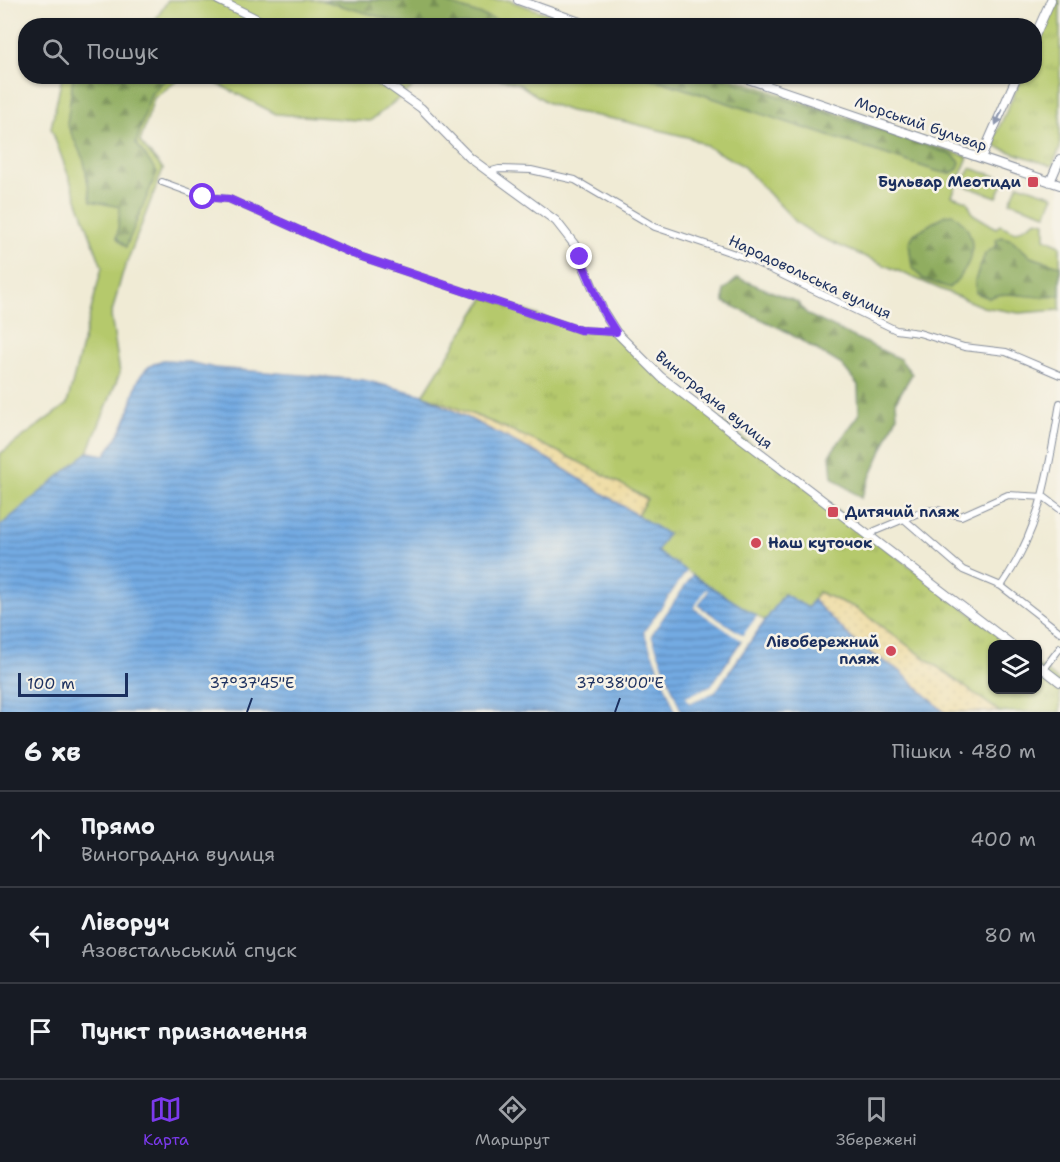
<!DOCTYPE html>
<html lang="uk">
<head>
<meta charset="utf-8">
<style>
  body { margin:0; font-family:"Shantell Sans",sans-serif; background:#20242c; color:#f1f3f6 }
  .controls { position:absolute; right:18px; bottom:18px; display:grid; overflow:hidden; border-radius:12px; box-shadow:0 2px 4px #0004 }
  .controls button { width:54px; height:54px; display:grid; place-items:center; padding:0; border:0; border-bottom:2px solid #363941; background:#171b24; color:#f1f3f6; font:30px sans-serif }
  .scale { position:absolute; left:18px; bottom:15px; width:110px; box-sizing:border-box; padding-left:6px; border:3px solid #1b2f5e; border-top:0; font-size:16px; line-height:21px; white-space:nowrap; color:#1b2f5e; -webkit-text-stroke:4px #f7f3e8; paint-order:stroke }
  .stop { position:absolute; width:18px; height:18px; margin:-14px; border:4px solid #7c3aed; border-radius:50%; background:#fff }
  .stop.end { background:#7c3aed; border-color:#fff; box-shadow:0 2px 6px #0008 }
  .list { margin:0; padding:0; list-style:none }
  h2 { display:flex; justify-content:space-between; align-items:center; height:78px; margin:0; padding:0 24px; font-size:26px }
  h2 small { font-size:20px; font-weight:400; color:#9ea1a6 }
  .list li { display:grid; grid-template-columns:39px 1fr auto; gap:18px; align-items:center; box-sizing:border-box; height:96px; padding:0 24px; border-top:2px solid #363941 }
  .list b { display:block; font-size:22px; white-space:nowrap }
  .list p { margin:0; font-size:20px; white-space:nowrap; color:#9ea1a6 }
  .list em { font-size:20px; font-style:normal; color:#9ea1a6 }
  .icon { flex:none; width:33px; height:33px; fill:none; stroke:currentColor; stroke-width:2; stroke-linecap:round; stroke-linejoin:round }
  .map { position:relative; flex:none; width:1060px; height:712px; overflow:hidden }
  .search { position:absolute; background:#171b24; box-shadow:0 2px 4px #0004; left:18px; right:18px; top:18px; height:66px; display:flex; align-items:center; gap:15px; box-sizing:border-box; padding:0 21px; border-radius:24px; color:#9ea1a6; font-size:22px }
  .sheet { height:366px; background:#171b24 }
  nav { display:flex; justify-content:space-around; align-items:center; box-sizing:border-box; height:84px; border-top:2px solid #363941; background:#171b24; font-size:16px; color:#9ea1a6 }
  nav a { display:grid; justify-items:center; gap:3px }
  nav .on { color:#7c3aed }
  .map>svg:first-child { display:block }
  .green { fill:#b5c96c; stroke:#687c65; stroke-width:1.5 }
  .forest { fill:url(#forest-firs); stroke:#566e5f; stroke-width:1.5 }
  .sand { fill:url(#sand-dots); stroke:#84847e; stroke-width:1.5 }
  .park { fill:url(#park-tufts); stroke:#687c65; stroke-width:1.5 }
  .water { fill:url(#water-rules); stroke:#476ca0; stroke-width:1.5 }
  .pier { fill:#f0ebd5 }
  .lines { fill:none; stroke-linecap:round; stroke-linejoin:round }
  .minor-casing { stroke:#868d9a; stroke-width:8 }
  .tertiary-casing { stroke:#868d9a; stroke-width:10 }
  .minor { stroke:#fff; stroke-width:6 }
  .tertiary { stroke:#fff; stroke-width:8 }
  .oneway { fill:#8d97ae }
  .route { stroke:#7c3aed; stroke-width:8 }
  .ticks { fill:none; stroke:#1b2f5e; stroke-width:2 }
  .poi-dot { fill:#d1495b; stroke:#f7f3e8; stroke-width:2 }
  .labels { text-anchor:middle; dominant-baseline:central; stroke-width:5; stroke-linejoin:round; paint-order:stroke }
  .street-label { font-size:15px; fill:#1b2f5e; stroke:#f7f3e8 }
  .poi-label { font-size:15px; font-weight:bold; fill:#1b2f5e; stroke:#f7f3e8; text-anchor:end }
  .ticks-label { font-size:15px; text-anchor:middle; fill:#1b2f5e; stroke:#f7f3e8; stroke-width:5; stroke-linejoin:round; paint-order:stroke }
</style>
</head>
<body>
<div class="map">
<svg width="1060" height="712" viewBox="0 0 1060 712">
  <defs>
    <pattern id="forest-firs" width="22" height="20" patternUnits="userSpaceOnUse" patternTransform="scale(1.5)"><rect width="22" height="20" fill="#90ad60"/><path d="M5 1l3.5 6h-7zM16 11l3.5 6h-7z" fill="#758d52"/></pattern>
    <pattern id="sand-dots" width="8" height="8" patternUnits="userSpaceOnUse" patternTransform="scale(1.5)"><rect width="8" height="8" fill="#eeda9e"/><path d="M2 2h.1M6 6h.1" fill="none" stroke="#ccbb8a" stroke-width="1.8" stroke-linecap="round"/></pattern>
    <pattern id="park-tufts" width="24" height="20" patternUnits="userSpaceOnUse" patternTransform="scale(1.5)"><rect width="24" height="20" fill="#b5c96c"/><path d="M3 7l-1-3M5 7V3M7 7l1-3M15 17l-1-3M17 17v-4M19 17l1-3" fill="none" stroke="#9bad60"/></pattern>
    <pattern id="water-rules" width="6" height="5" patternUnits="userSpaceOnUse" patternTransform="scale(1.5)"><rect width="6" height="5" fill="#73aae2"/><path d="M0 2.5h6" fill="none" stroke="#5e8bba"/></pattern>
  </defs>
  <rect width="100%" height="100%" fill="#f7f3e8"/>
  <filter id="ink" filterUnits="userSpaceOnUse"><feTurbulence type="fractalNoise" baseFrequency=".0167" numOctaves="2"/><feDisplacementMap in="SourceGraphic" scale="12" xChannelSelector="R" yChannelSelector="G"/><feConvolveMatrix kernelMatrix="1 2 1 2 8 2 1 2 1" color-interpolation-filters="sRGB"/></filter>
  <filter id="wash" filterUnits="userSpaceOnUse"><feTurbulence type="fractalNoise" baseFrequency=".008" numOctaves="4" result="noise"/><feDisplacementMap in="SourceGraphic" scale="24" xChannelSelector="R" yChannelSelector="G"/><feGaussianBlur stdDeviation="1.35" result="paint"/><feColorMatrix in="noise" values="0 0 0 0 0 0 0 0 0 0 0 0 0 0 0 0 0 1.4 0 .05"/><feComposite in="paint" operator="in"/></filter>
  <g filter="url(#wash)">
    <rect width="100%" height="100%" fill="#f0ebd5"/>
    <path class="green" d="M168,0h340l72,25 -467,1 43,-7z
      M62,77h120l-28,21 -14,44 23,27 -41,106 -11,41 9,57 -32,79 -88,74v-72l67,-50 35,-137 -51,-139z
      M204,77h222l-56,44 -94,-7z
      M494,77h154l302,97 3,-19 -236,-78h13l238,80 -16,39 15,5 6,13 23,14 4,-3 16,7 21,-12 8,2v16l15,7v65l-41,3 -36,-6 -43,-18 -123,-53 -20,-13 -55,-58 -51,-27 -72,-18 -49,-9 -22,-8 -29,-19z
      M970,168l35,11 -8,18 -35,-12z
      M1018,184l36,12 -8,18 -36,-12z"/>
    <path class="forest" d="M327,0h111l73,25h-103l-84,-24z
      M73,77h95l-17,17 -15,49 21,29 -31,75 -9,-9 3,-31 -29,-6 -7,-40 -17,-37z
      M648,77h69l15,4 221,74 7,7 -2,7 -8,5 -14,-3z
      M953,214c30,22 21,51 -4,74l-26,-9 -11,-12 -3,-24 5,-9 31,-19z
      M1002,237l10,3 19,17 29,9v29c-24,7 -50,-7 -71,3l-13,-5 -1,-13 10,-26 12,-9 -1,-6z
      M738,278l59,24 11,13 92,44 12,15 -16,27 1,15 -36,82 -29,-21 -2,-23 29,-39 -1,-30 -16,-20 -60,-36 -58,-27v-12z"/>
    <path class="sand" d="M423,395c78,29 153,62 225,104l-11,16 -89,-56z
      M818,592l38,16 144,104h-56l-44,-41 -41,-25 -46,-46z"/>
    <path class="park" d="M1056,0h4v148l-8,18 -61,-21 31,-68 12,-1 1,-27z
      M485,297l95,33 36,2 34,35 361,277h-19v46h46v-25l22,17v30h-60l-144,-104 -38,-16 -10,16 -24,-14 -14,23 -7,3 -107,-68 11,-18 -30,-19 10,-16c-72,-43 -146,-75 -224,-104z"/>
    <path class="water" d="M163,360l21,1 31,7 148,12 60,15 125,64 119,75 -10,18 30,19 -43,61 32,80h-676v-186l88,-74 17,3c8,-11 15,-21 20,-33 12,-27 6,-52 38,-62z
      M692,575l65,41 -13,20 -46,-31 10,-14 -14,17 48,32 -30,45 -25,12 2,6 26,-11 69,-98 24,14 5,-8 46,46 41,25 44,41h-263l-30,-77z"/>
    <path class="pier" d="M687,571l2,2 -42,60 43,-60 2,2 -41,60 30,77h-5l-32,-80z
      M706,589l2,2 -10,15 45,29 14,-19 3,2 -29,45 30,-44 2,1 -48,72 -26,11 -3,-6 26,-12 30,-44 -48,-33z"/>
  </g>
  <g filter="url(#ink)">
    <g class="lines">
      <defs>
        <path id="minor" d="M488,172l11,-3 32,1 44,10 80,47 92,31 149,72 23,3 45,14 42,5 54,23
          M162,182l41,15 26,2 124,55 227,76 36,2
          M905,520l58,50 38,16 59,46
          M868,536l7,-5 48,-20 14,-1 24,6 47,-21 36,2 16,12
          M1001,586c41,-59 47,-114 59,-183
          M1044,669l16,-21"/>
        <path id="tertiary" d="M218,0l53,26
          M518,0l73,26
          M1034,38l17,-38
          M376,76l45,32 49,50 86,63 18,23 30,69 12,19 45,45 350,267
          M739,76l321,109
          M981,158l36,-82
          M1050,182l10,-23
          M1038,665l22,17"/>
      </defs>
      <use href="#minor" class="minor-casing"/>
      <use href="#tertiary" class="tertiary-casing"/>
      <use href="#minor" class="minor"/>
      <use href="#tertiary" class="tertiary"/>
    </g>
    <defs><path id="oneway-solid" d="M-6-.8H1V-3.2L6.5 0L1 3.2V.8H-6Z" transform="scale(1.5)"/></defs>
    <use class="oneway" href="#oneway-solid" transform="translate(999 117) rotate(114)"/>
  </g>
  <g class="lines" filter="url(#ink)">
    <path class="route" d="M203,197l26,2 124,55 227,76 36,2 -12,-19 -24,-56"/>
  </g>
  <path class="ticks" d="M247,712l5,-14M615,712l5,-14"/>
  <g class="poi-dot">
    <rect x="1027" y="176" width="12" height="12" rx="3"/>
    <rect x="827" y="506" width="12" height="12" rx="3"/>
    <circle cx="756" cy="543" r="6"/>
    <circle cx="891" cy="651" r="6"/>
  </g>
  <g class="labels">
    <g class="street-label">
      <text transform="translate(921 124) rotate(19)">Морський бульвар</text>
      <text transform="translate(810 277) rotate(25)">Народовольська вулиця</text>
      <text transform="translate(714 400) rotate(39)">Виноградна вулиця</text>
    </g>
    <g class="poi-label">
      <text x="1021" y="182">Бульвар Меотиди</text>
      <text x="845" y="512" text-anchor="start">Дитячий пляж</text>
      <text x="768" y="543" text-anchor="start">Наш куточок</text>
      <text x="879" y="642">Лівобережний<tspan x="879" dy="17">пляж</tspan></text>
    </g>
  </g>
  <g class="ticks-label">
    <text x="252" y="688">37°37'45"E</text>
    <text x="620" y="688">37°38'00"E</text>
  </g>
</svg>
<div class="controls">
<button><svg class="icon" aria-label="layers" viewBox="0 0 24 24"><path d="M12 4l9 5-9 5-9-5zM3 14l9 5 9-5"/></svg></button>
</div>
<div class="scale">100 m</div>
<div class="stop" style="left:203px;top:197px"></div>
<div class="stop end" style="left:580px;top:257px"></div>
<div class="search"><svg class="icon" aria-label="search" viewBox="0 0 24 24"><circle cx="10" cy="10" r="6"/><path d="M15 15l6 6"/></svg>Пошук</div>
</div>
<section class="sheet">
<h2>6 хв<small>Пішки · 480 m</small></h2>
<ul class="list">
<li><svg class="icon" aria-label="ahead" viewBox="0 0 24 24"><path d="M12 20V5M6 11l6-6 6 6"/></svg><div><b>Прямо</b><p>Виноградна вулиця</p></div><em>400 m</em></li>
<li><svg class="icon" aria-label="left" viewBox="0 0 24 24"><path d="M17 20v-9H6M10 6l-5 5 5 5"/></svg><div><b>Ліворуч</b><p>Азовстальський спуск</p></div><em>80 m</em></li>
<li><svg class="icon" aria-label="arrive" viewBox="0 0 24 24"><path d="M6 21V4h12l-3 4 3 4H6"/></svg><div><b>Пункт призначення</b></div></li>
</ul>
</section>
<nav>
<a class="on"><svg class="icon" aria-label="map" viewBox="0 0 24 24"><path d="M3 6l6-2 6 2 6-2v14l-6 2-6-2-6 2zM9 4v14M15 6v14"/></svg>Карта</a>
<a><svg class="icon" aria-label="directions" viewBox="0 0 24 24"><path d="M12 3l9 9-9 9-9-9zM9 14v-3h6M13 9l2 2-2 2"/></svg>Маршрут</a>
<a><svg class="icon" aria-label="saved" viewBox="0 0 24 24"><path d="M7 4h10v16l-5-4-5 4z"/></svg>Збережені</a>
</nav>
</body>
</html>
